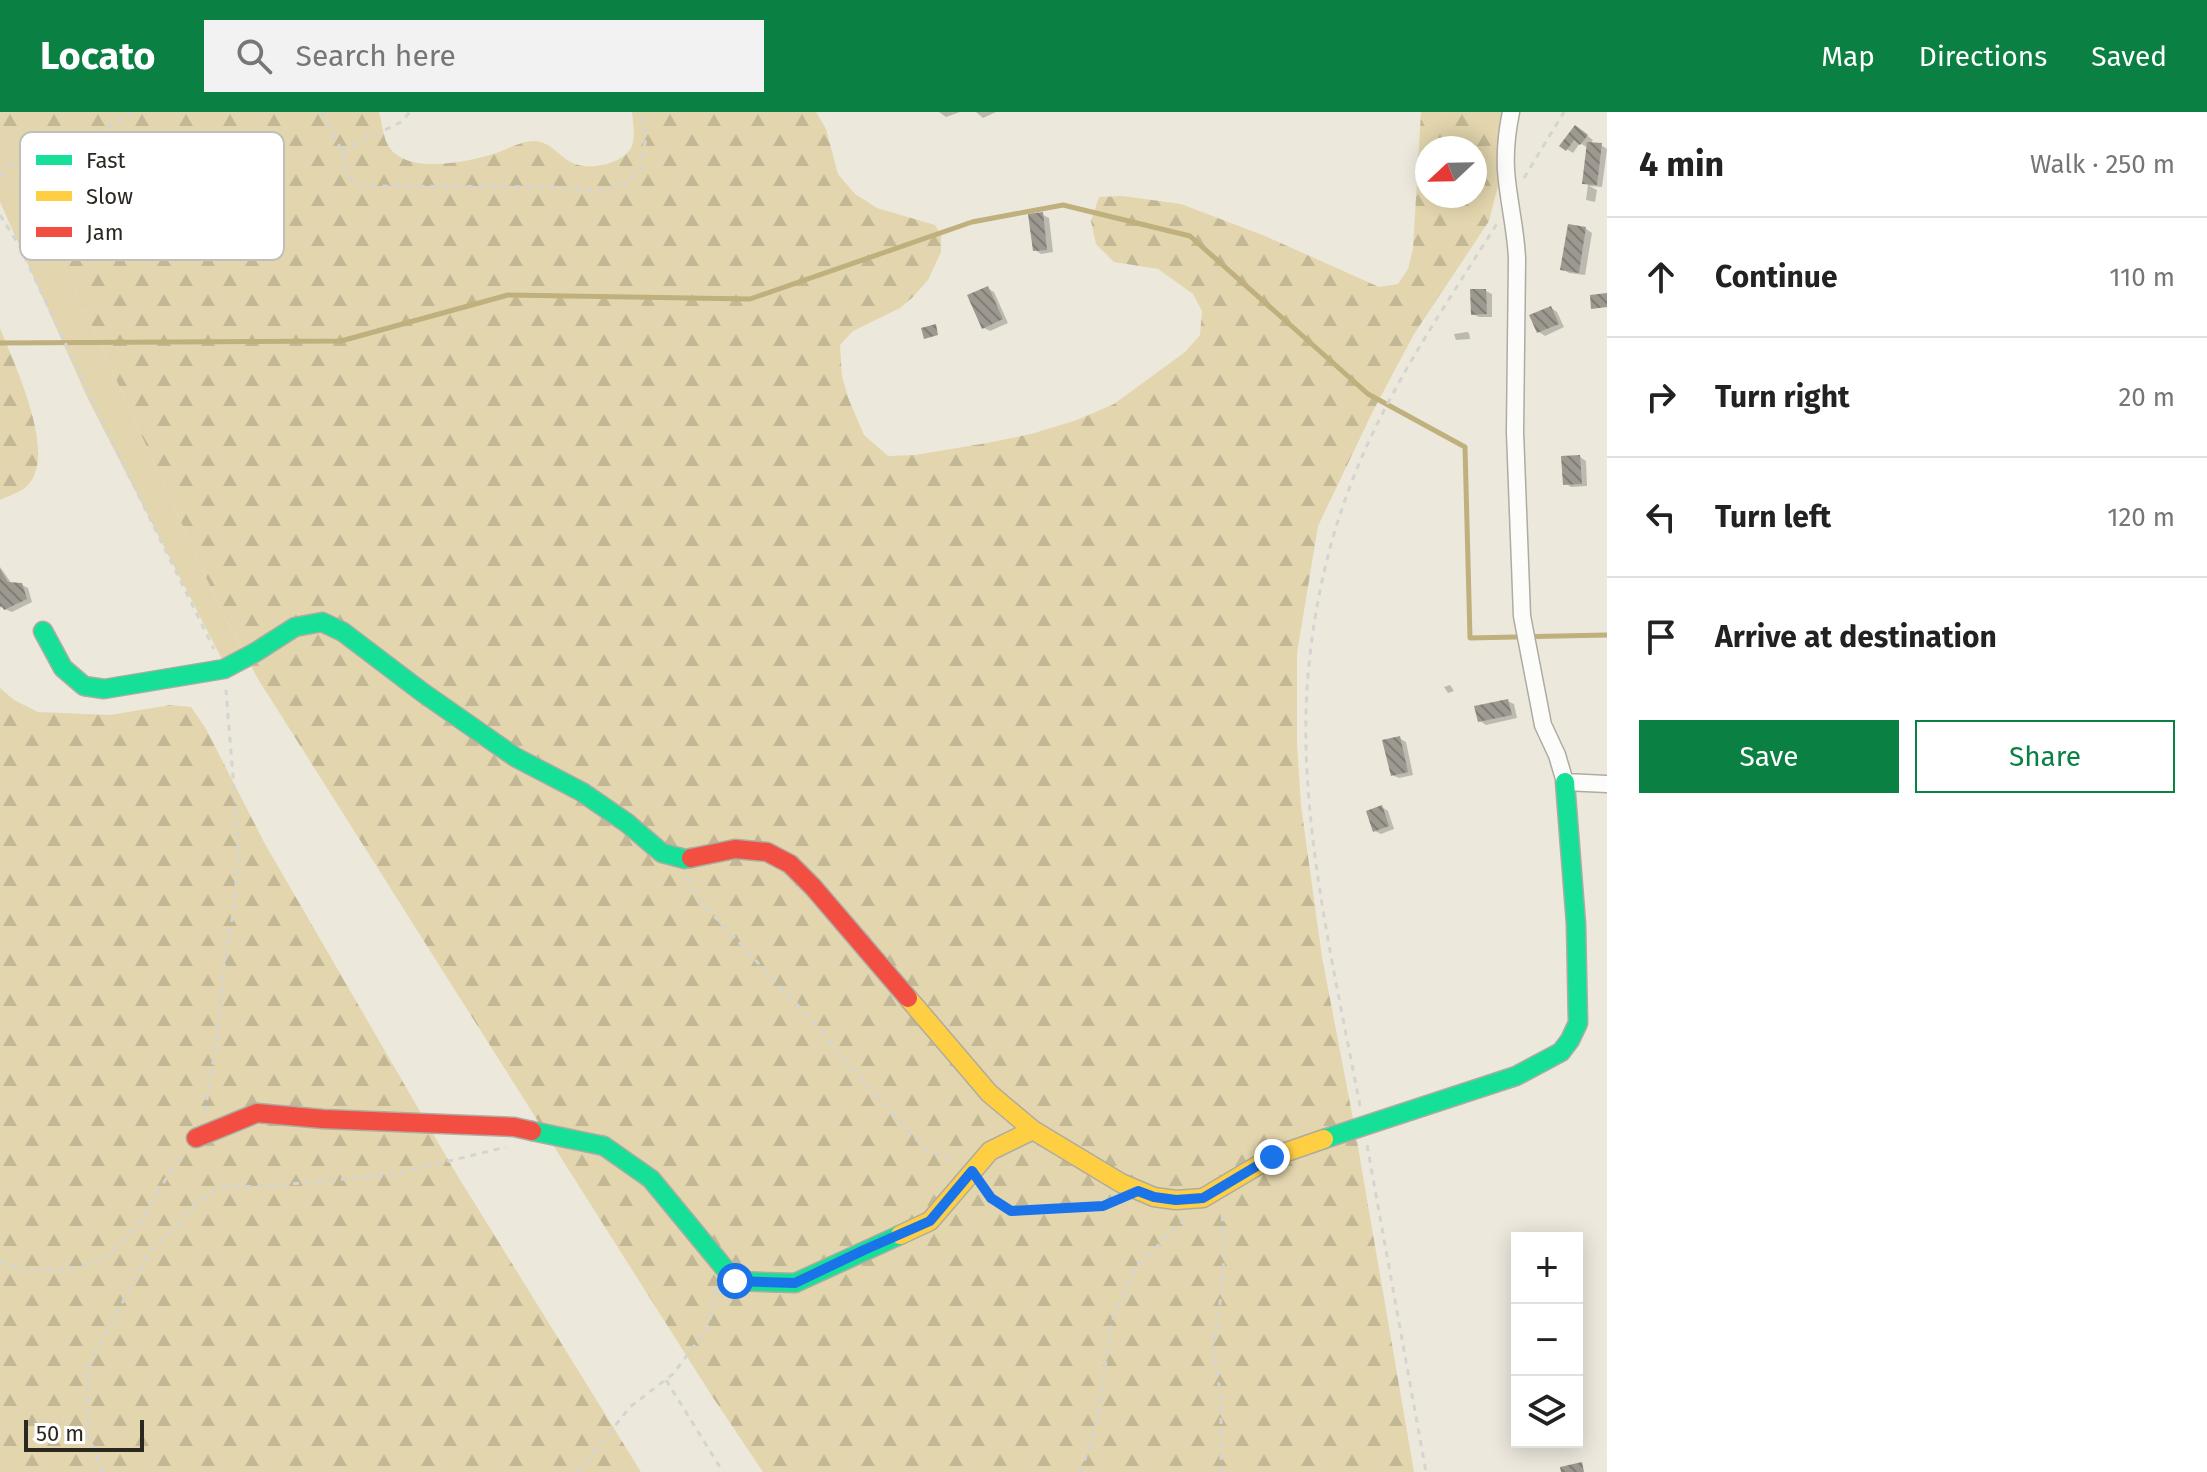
<!DOCTYPE html>
<html lang="en">
<head>
<meta charset="utf-8">
<style>
  body { margin:0; font-family:"Fira Sans",sans-serif; background:#f2f2f2; color:#222 }
  .controls { position:absolute; right:24px; bottom:24px; display:grid; overflow:hidden; border-radius:0px; box-shadow:0 4px 20px #0003 }
  .controls button { width:72px; height:72px; display:grid; place-items:center; padding:0; border:0; border-bottom:2px solid #e0e0e0; background:#fff; color:#222; font:40px sans-serif }
  .compass { position:absolute; left:1415px; top:24px; width:72px; height:72px; border-radius:50%; background:#fff; box-shadow:0 4px 20px #0003; rotate:248deg }
  .scale { position:absolute; left:24px; bottom:20px; width:120px; box-sizing:border-box; padding-left:8px; border:4px solid #2b2820; border-top:0; font-size:22px; line-height:28px; white-space:nowrap; color:#2b2820; -webkit-text-stroke:6px #fff; paint-order:stroke }
  .stop { position:absolute; width:24px; height:24px; margin:-18px; border:6px solid #1a73e8; border-radius:50%; background:#fff }
  .stop.end { background:#1a73e8; border-color:#fff; box-shadow:0 2px 8px #0008 }
  .list { margin:0; padding:0; list-style:none }
  h2 { display:flex; justify-content:space-between; align-items:center; height:104px; margin:0; padding:0 32px; font-size:34px }
  h2 small { font-size:26px; font-weight:400; color:#767676 }
  .list li { display:grid; grid-template-columns:52px 1fr auto; gap:24px; align-items:center; box-sizing:border-box; height:120px; padding:0 32px; border-top:2px solid #e0e0e0 }
  .list b { display:block; font-size:30px; white-space:nowrap }
  .list em { font-size:26px; font-style:normal; color:#767676 }
  .actions { display:flex; gap:16px; padding:24px 32px }
  .actions a { flex:1; padding:18px 0; border:2px solid #0b8043; border-radius:0px; text-align:center; font-size:28px; color:#0b8043 }
  .actions .main { background:#0b8043; color:#fff }
  .icon { flex:none; width:44px; height:44px; fill:none; stroke:currentColor; stroke-width:2; stroke-linecap:round; stroke-linejoin:round }
  .map { position:relative; flex:none; width:1607px; height:1360px; overflow:hidden }
  header { display:flex; align-items:center; gap:48px; box-sizing:border-box; height:112px; padding:0 40px; background:#0b8043; color:#fff }
  header strong { font-size:38px }
  nav { display:flex; gap:44px; margin-inline-start:auto; font-size:28px }
  .search { width:560px; height:72px; background:#f2f2f2; display:flex; align-items:center; gap:20px; box-sizing:border-box; padding:0 28px; border-radius:0px; color:#767676; font-size:30px }
  main { display:flex }
  aside { flex:1; background:#fff }
  .map>svg:first-child { display:block }
  .green { fill:#e3d6ae }
  .forest { fill:url(#forest-firs); fill-rule:evenodd }
  .shadow { fill:#0003 }
  .lines { fill:none; stroke-linecap:round; stroke-linejoin:round }
  .stream { stroke:#c0b07d; stroke-width:5 }
  .building { fill:url(#building-back-hatch) }
  .street-casing { stroke:#aeaba2; stroke-width:19 }
  .fast-casing { stroke:#aeaba2; stroke-width:21 }
  .slow-casing { stroke:#aeaba2; stroke-width:21 }
  .jam-casing { stroke:#aeaba2; stroke-width:21 }
  .path { stroke:#d5d4d0; stroke-width:3; stroke-dasharray:6 6; stroke-linecap:butt }
  .street { stroke:#fcfcfa; stroke-width:16 }
  .fast { stroke:#16e098; stroke-width:18 }
  .slow { stroke:#ffcf43; stroke-width:18 }
  .jam { stroke:#f24e42; stroke-width:18 }
  .route { stroke:#1a73e8; stroke-width:10 }
  .key { fill:#fff; stroke:#bfbebc; stroke-width:2 }
  .key-label { font-size:22px; fill:#2b2820 }
</style>
</head>
<body>
<header>
<strong>Locato</strong>
<div class="search"><svg class="icon" aria-label="search" viewBox="0 0 24 24"><circle cx="10" cy="10" r="6"/><path d="M15 15l6 6"/></svg>Search here</div>
<nav><a>Map</a><a>Directions</a><a>Saved</a></nav>
</header>
<main>
<div class="map">
<svg width="1607" height="1360" viewBox="0 0 1607 1360">
  <defs>
    <pattern id="forest-firs" width="22" height="20" patternUnits="userSpaceOnUse" patternTransform="scale(2)"><rect width="22" height="20" fill="#e3d6ae"/><path d="M5 1l3.5 6h-7zM16 11l3.5 6h-7z" fill="#c3b895"/></pattern>
    <pattern id="building-back-hatch" width="6" height="6" patternUnits="userSpaceOnUse" patternTransform="scale(2)"><rect width="6" height="6" fill="#9d9990"/><path d="M-1 5l2 2M0 0l6 6M5-1l2 2" fill="none" stroke="#807d75"/></pattern>
  </defs>
  <rect width="100%" height="100%" fill="#ece8dc"/>
  <path class="green" d="M0,22l34,65 187,411 24,45 -21,8 -136,-264 -88,-197z"/>
  <path class="forest" d="M0,0h379c3,10 4,26 10,35 19,28 78,15 104,7 14,-4 27,-13 41,-13 19,1 25,17 41,23 17,6 46,0 56,-16 5,-10 2,-25 1,-36h184l10,17 12,45 17,20 22,14 58,17 6,10v17l-13,28 -15,17 -13,11 -47,23 -13,14 2,32 7,23 15,35 24,21 27,-1 72,-12 44,-9 46,-14 37,-16 71,-52 15,-17 2,-24 -9,-17 -35,-25 -44,-7 -18,-18 -5,-23 8,-24 24,-1 58,8 84,32 114,51 19,-3 10,-15 5,-20 8,-137h81l-3,70 -10,39 -75,113 -41,77 -55,115 -21,127v91l4,62 21,151 32,167 60,348h-651l-53,-79 -452,-714 -37,-69 -187,-411 -34,-65zM1427,36h48v48h-48z
    M0,216c13,34 59,127 27,158 -6,6 -19,10 -27,14z
    M0,576l14,12 24,12 72,3 61,-10 20,2 15,22 59,115 189,326 187,302h-641z"/>
  <path class="shadow" d="M939,0h21l-14,5z
    M976,0h20l-13,6z
    M1581,19l12,9 -3,4 11,1 6,4 -5,38 -13,-1 8,4 -2,12 -9,-2 2,-15 -4,-3 4,-34 -8,-5 -7,10 -11,-7z
    M1043,103l6,3 4,34 -12,2 -6,-4z
    M1570,114l16,3 6,4 -7,42 -16,-2 -7,-4z
    M987,176l7,4 14,31 -18,8 -6,-3z
    M1486,179l6,3v23h-13l-6,-3z
    M1551,196l6,4 7,15 -19,9 -6,-4z
    M1467,220l2,1 1,6 -14,1 -2,-6z
    M1580,345l6,4 1,25 -16,1 -6,-4z
    M0,455l12,17 10,1 6,3 4,14 -20,10 -12,-5z
    M1450,573l4,6 -6,2 -4,-6z
    M1507,589l7,3 3,14 -31,7 -6,-4z
    M1399,626l7,4 7,33 -14,3 -7,-3z
    M1382,695l6,4 6,18 -13,5 -6,-3z"/>
  <g class="lines">
    <path class="stream" d="M0,231l341,-2 167,-46 242,4 222,-77 91,-17 127,31 178,158 97,53 5,191 137,-3"/>
  </g>
  <path class="building" d="M1575,13l13,10 -8,10 -6,-5 -8,11 -7,-5z
    M1587,30l15,1 -5,42 -15,-1z
    M1043,100l4,38 -14,1 -5,-37z
    M1568,112l18,3 -7,46 -19,-3z
    M988,174l15,33 -21,10 -15,-34z
    M1470,177h16l1,25 -16,1z
    M1607,181v14l-16,2 -1,-14z
    M1551,194l8,18 -22,9 -8,-18z
    M936,212l2,11 -14,4 -3,-11z
    M1580,343l2,29 -19,1 -2,-29z
    M0,457l8,13 14,1 5,16 -23,11 -2,-4 -2,1z
    M1508,587l4,16 -34,7 -4,-16z
    M1400,624l8,36 -17,4 -9,-36z
    M1382,693l7,21 -16,6 -7,-21z
    M1582,1350l2,10h-23l-1,-5z"/>
  <g class="lines">
    <defs>
      <path id="street" d="M1511,0c-4,19 -6,39 -5,58 2,30 10,59 11,89l-2,173 7,184 21,109 14,30 8,27 42,2"/>
      <path id="fast" d="M43,519l20,37 21,18 20,3 120,-20 32,-17 39,-25 27,-5 21,10 79,60 93,65 67,35 45,31 35,30 23,6 6,-1
        M532,1019l72,15 47,33 84,102 60,2 105,-48
        M1324,1027l192,-63 45,-24 9,-12 8,-17 -2,-99 -11,-142"/>
      <path id="slow" d="M908,886l81,95 44,37
        M900,1123l30,-14 60,-70 43,-21 88,53 33,14 22,3 27,-2 69,-41 52,-18"/>
      <path id="jam" d="M691,746l44,-9 32,3 23,12 23,23 95,111
        M196,1026l61,-25 66,6 191,8 18,4"/>
    </defs>
    <use href="#street" class="street-casing"/>
    <use href="#fast" class="fast-casing"/>
    <use href="#slow" class="slow-casing"/>
    <use href="#jam" class="jam-casing"/>
    <path class="path" d="M322,0l20,39 5,25 14,10 198,1 41,4 28,-9 13,-15 5,-30 -7,-25
      M342,39l59,-29 9,-10
      M0,64l9,-10 91,-34 31,-20
      M1524,66l40,-66
      M0,103l19,30 82,174 113,230
      M687,765l13,24 120,128 20,26 85,94 32,12
      M1360,994c-22,-117 -51,-240 -54,-359 -2,-81 11,-167 38,-244 35,-102 97,-190 154,-281
      M205,1000l12,-75 6,-65 11,-65 5,-56 -13,-161
      M1367,1033l59,327
      M984,1076l7,10 20,13 92,-5 11,-5
      M0,1150l26,8h44l39,-14 30,-32 43,-72
      M666,1268l57,92
      M103,1360l-15,-37v-67l61,-116 26,-24 19,-23 26,-18 50,-1 126,-12 110,-27
      M578,1360l52,-65 43,-33 34,-45 9,-32v-9
      M1081,1360l16,-51 15,-100 24,-54 49,-48
      M1221,1360v-75l-8,-48 8,-52 3,-40 -2,-46"/>
    <use href="#street" class="street"/>
    <use href="#fast" class="fast"/>
    <use href="#slow" class="slow"/>
    <use href="#jam" class="jam"/>
  </g>
  <g class="lines">
    <path class="route" d="M735,1169l60,2 69,-33 66,-29 42,-50 19,27 20,13 92,-5 35,-15 16,6 22,3 27,-2 69,-41"/>
  </g>
  <rect x="20" y="20" width="264" height="128" rx="12" class="key"/>
  <rect x="36" y="43" width="36" height="10" fill="#16e098"/>
  <rect x="36" y="79" width="36" height="10" fill="#ffcf43"/>
  <rect x="36" y="115" width="36" height="10" fill="#f24e42"/>
  <g class="key-label">
    <text x="86" y="56">Fast</text>
    <text x="86" y="92">Slow</text>
    <text x="86" y="128">Jam</text>
  </g>
</svg>
<div class="controls">
<button>+</button>
<button>−</button>
<button><svg class="icon" aria-label="layers" viewBox="0 0 24 24"><path d="M12 4l9 5-9 5-9-5zM3 14l9 5 9-5"/></svg></button>
</div>
<svg class="compass" viewBox="-18 -18 36 36"><path d="M0-13l5 13h-10z" fill="#e53935"/><path d="M0 13l5-13h-10z" fill="#767676"/></svg>
<div class="scale">50 m</div>
<div class="stop" style="left:735px;top:1169px"></div>
<div class="stop end" style="left:1272px;top:1045px"></div>
</div>
<aside>
<h2>4 min<small>Walk · 250 m</small></h2>
<ul class="list">
<li><svg class="icon" aria-label="ahead" viewBox="0 0 24 24"><path d="M12 20V5M6 11l6-6 6 6"/></svg><div><b>Continue</b></div><em>110 m</em></li>
<li><svg class="icon" aria-label="right" viewBox="0 0 24 24"><path d="M7 20v-9h11M14 6l5 5-5 5"/></svg><div><b>Turn right</b></div><em>20 m</em></li>
<li><svg class="icon" aria-label="left" viewBox="0 0 24 24"><path d="M17 20v-9H6M10 6l-5 5 5 5"/></svg><div><b>Turn left</b></div><em>120 m</em></li>
<li><svg class="icon" aria-label="arrive" viewBox="0 0 24 24"><path d="M6 21V4h12l-3 4 3 4H6"/></svg><div><b>Arrive at destination</b></div></li>
</ul>
<div class="actions"><a class="main">Save</a><a>Share</a></div>
</aside>
</main>
</body>
</html>
